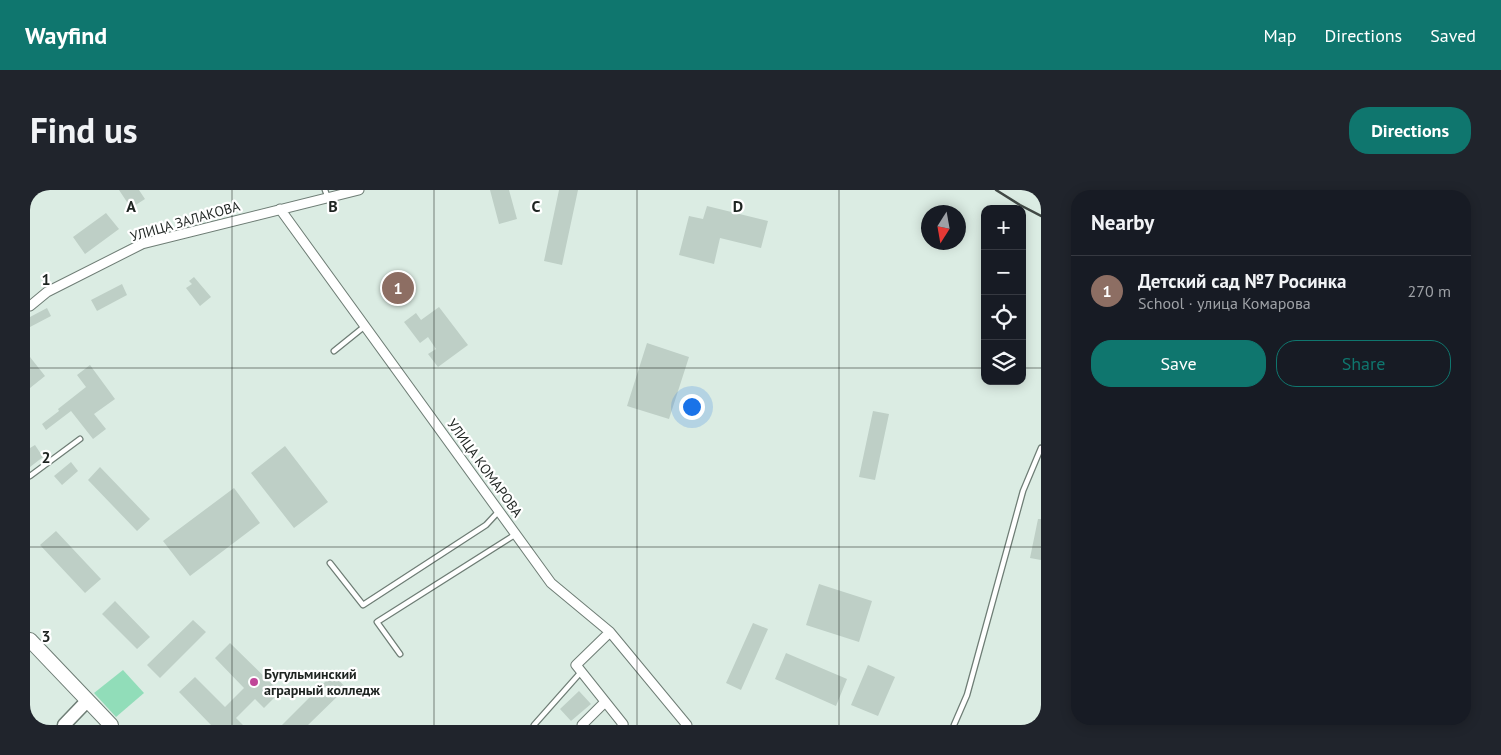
<!DOCTYPE html>
<html lang="en">
<head>
<meta charset="utf-8">
<style>
  body { margin:0; font-family:"PT Sans",sans-serif; background:#20242c; color:#f1f3f6 }
  .controls { position:absolute; right:15px; top:15px; display:grid; overflow:hidden; border-radius:10px; box-shadow:0 2px 12px #0003 }
  .controls button { width:45px; height:45px; display:grid; place-items:center; padding:0; border:0; border-bottom:1px solid #363941; background:#171b24; color:#f1f3f6; font:25px sans-serif }
  .compass { position:absolute; left:891px; top:15px; width:45px; height:45px; border-radius:50%; background:#171b24; box-shadow:0 2px 12px #0003; rotate:191deg }
  .you { position:absolute; left:661px; top:216px; width:18px; height:18px; margin:-12px; border:4px solid #fff; border-radius:50%; background:#1a73e8; box-shadow:0 0 0 8px #1a73e833 }
  .badge { display:grid; place-items:center; width:32px; height:32px; border-radius:50%; background:#0f766e; color:#fff; font-size:16px; font-weight:700 }
  .pin { position:absolute; translate:-50% -50%; border:2px solid #fff; box-shadow:0 1px 5px #0006 }
  .list { margin:0; padding:0; list-style:none }
  h2 { display:flex; justify-content:space-between; align-items:center; height:65px; margin:0; padding:0 20px; font-size:21px }
  h2 small { font-size:16px; font-weight:400; color:#9ea1a6 }
  .list li { display:grid; grid-template-columns:32px 1fr auto; gap:15px; align-items:center; box-sizing:border-box; height:70px; padding:0 20px; border-top:1px solid #363941 }
  .list b { display:block; font-size:19px; white-space:nowrap }
  .list p { margin:0; font-size:16px; white-space:nowrap; color:#9ea1a6 }
  .list em { font-size:16px; font-style:normal; color:#9ea1a6 }
  .actions { display:flex; gap:10px; padding:15px 20px }
  .actions a { flex:1; padding:11px 0; border:1px solid #0f766e; border-radius:20px; text-align:center; font-size:18px; color:#0f766e }
  .actions .main { background:#0f766e; color:#fff }
  .icon { flex:none; width:28px; height:28px; fill:none; stroke:currentColor; stroke-width:2; stroke-linecap:round; stroke-linejoin:round }
  .map { position:relative; flex:none; width:1011px; height:535px; overflow:hidden; border-radius:20px }
  header { display:flex; align-items:center; gap:30px; box-sizing:border-box; height:70px; padding:0 25px; background:#0f766e; color:#fff }
  header strong { font-size:24px }
  nav { display:flex; gap:28px; margin-inline-start:auto; font-size:18px }
  .intro { display:flex; align-items:center; justify-content:space-between; box-sizing:border-box; height:120px; padding:0 30px }
  h1 { margin:0; font-size:35px }
  .button { padding:12px 22px; border-radius:20px; background:#0f766e; color:#fff; font-size:18px; font-weight:700 }
  main { display:flex; gap:30px; padding:0 30px }
  aside { flex:1; background:#171b24; border-radius:20px; box-shadow:0 2px 12px #0003 }
  .map>svg:first-child { display:block }
  .green { fill:#91ddb9 }
  .building { fill:#becfc6 }
  .lines { fill:none; stroke-linecap:round; stroke-linejoin:round }
  .lane-casing { stroke:#6e7d75; stroke-width:7 }
  .street-casing { stroke:#6e7d75; stroke-width:11 }
  .secondary-casing { stroke:#6e7d75; stroke-width:15 }
  .primary-casing { stroke:#6e7d75; stroke-width:16 }
  .lane { stroke:#fff; stroke-width:4.5 }
  .street { stroke:#fff; stroke-width:9 }
  .secondary { stroke:#fff; stroke-width:12 }
  .primary { stroke:#fff; stroke-width:14 }
  .rail { stroke:#414945; stroke-width:2.5 }
  .grid { fill:none; stroke:#1e2421; stroke-width:1; stroke-opacity:0.55 }
  .poi-dot { fill:#c04698; stroke:#fff; stroke-width:2 }
  .labels { text-anchor:middle; dominant-baseline:central; stroke-width:4.5; stroke-linejoin:round; paint-order:stroke }
  .street-label { font-size:14px; fill:#1e2421; stroke:#fff }
  .poi-label { font-size:14px; font-weight:bold; fill:#1e2421; stroke:#fff; text-anchor:start }
  .grid-label { font-size:16px; text-anchor:middle; font-weight:bold; fill:#1e2421; stroke:#fff; stroke-width:4.5; stroke-linejoin:round; paint-order:stroke }
</style>
</head>
<body>
<header>
<strong>Wayfind</strong>
<nav><a>Map</a><a>Directions</a><a>Saved</a></nav>
</header>
<div class="intro"><h1>Find us</h1><a class="button">Directions</a></div>
<main>
<div class="map">
<svg width="1011" height="535" viewBox="0 0 1011 535">
  <rect width="100%" height="100%" fill="#dbece3"/>
  <path class="green" d="M93,480l21,23 -28,24 -22,-24z"/>
  <path class="building" d="M89,0h20l6,9 -14,9z
    M460,0h19l8,29 -18,5z
    M529,0h19l-16,75 -18,-4z
    M677,16l61,15 -7,27 -41,-10 -6,26 -35,-9 10,-39 14,3z
    M76,23l13,16 -34,25 -12,-17z
    M164,87l17,20 -11,9 -14,-18 6,-4 -3,-3z
    M92,94l5,11 -30,16 -6,-11z
    M409,117l29,38 -30,22 -10,-13 8,-5 -8,-12 -8,6 -16,-21 12,-9 5,7z
    M17,118l4,8 -21,11v-10z
    M617,153l42,14 -20,62 -42,-13z
    M0,167l15,19 -15,12z
    M60,175l25,34 -21,15 12,15 -13,10 -22,-28 -25,19 -4,-6 17,-13 -1,-2 28,-22 -9,-12z
    M843,221l16,3 -14,66 -16,-3z
    M5,255l8,12 -13,10v-19z
    M255,256l43,56 -34,26 -43,-55z
    M41,272l7,9 -16,14 -8,-9z
    M70,277l50,52 -13,12 -49,-51z
    M204,298l26,35 -70,53 -27,-35z
    M1008,329h3v41l-11,-2z
    M26,341l45,48 -16,14 -45,-48z
    M789,394l53,17 -13,41 -53,-17z
    M85,411l35,36 -13,12 -35,-35z
    M163,430l13,12 -46,46 -13,-13z
    M723,433l15,6 -27,61 -15,-7z
    M200,453l50,49 -16,16 -9,-9 -19,19 7,7h-32l-32,-33 16,-15 30,30 19,-19 -29,-30z
    M756,463l61,26 -11,27 -61,-27z
    M838,475l27,12 -17,39 -27,-11z
    M303,484l13,14 -38,37h-26z
    M549,501l12,13 -20,17 -11,-12z"/>
  <g class="lines">
    <defs>
      <path id="lane" d="M295,0l3,8
        M304,161l31,-25
        M0,286l50,-37
        M300,373l33,42 123,-80 13,-14
        M370,464l-23,-32 139,-88
        M504,535l47,-53
        M924,535l13,-30 56,-204 18,-43"/>
      <path id="street" d="M250,19l271,374 59,49 77,93
        M0,116l17,-14 95,-48 217,-54
        M580,442l-34,33 47,59 -1,1
        M552,535l23,-23"/>
      <path id="secondary" d="M34,535l23,-24"/>
      <path id="primary" d="M0,450l81,85"/>
    </defs>
    <use href="#lane" class="lane-casing"/>
    <use href="#street" class="street-casing"/>
    <use href="#secondary" class="secondary-casing"/>
    <use href="#primary" class="primary-casing"/>
    <use href="#lane" class="lane"/>
    <use href="#street" class="street"/>
    <use href="#secondary" class="secondary"/>
    <use href="#primary" class="primary"/>
    <path class="rail" d="M966,0l24,15 21,11"/>
  </g>
  <path class="grid" d="M202,0v535M404,0v535M607,0v535M809,0v535M0,178h955M992,178h19M0,357h1011"/>
  <circle class="poi-dot" cx="224" cy="492" r="5"/>
  <g class="labels">
    <g class="street-label">
      <text transform="translate(155 31) rotate(-16)">УЛИЦА ЗАЛАКОВА</text>
      <text transform="translate(455 278) rotate(54)">УЛИЦА КОМАРОВА</text>
    </g>
    <g class="poi-label">
      <text x="234" y="484">Бугульминский<tspan x="234" dy="16">аграрный колледж</tspan></text>
    </g>
  </g>
  <g class="grid-label">
    <text x="101" y="22">A</text>
    <text x="303" y="22">B</text>
    <text x="506" y="22">C</text>
    <text x="708" y="22">D</text>
    <text x="16" y="95">1</text>
    <text x="16" y="273">2</text>
    <text x="16" y="452">3</text>
  </g>
</svg>
<div class="controls">
<button>+</button>
<button>−</button>
<button><svg class="icon" aria-label="locate" viewBox="0 0 24 24"><circle cx="12" cy="12" r="6"/><path d="M12 2v4M12 18v4M2 12h4M18 12h4"/></svg></button>
<button><svg class="icon" aria-label="layers" viewBox="0 0 24 24"><path d="M12 4l9 5-9 5-9-5zM3 14l9 5 9-5"/></svg></button>
</div>
<svg class="compass" viewBox="-18 -18 36 36"><path d="M0-13l5 13h-10z" fill="#e53935"/><path d="M0 13l5-13h-10z" fill="#9ea1a6"/></svg>
<div class="you"></div>
<div class="pin badge" style="left:368px;top:98px;background:#8d6e63">1</div>
</div>
<aside>
<h2>Nearby<small></small></h2>
<ul class="list">
<li><span class="badge" style="background:#8d6e63">1</span><div><b>Детский сад №7 Росинка</b><p>School · улица Комарова</p></div><em>270 m</em></li>
</ul>
<div class="actions"><a class="main">Save</a><a>Share</a></div>
</aside>
</main>
</body>
</html>
